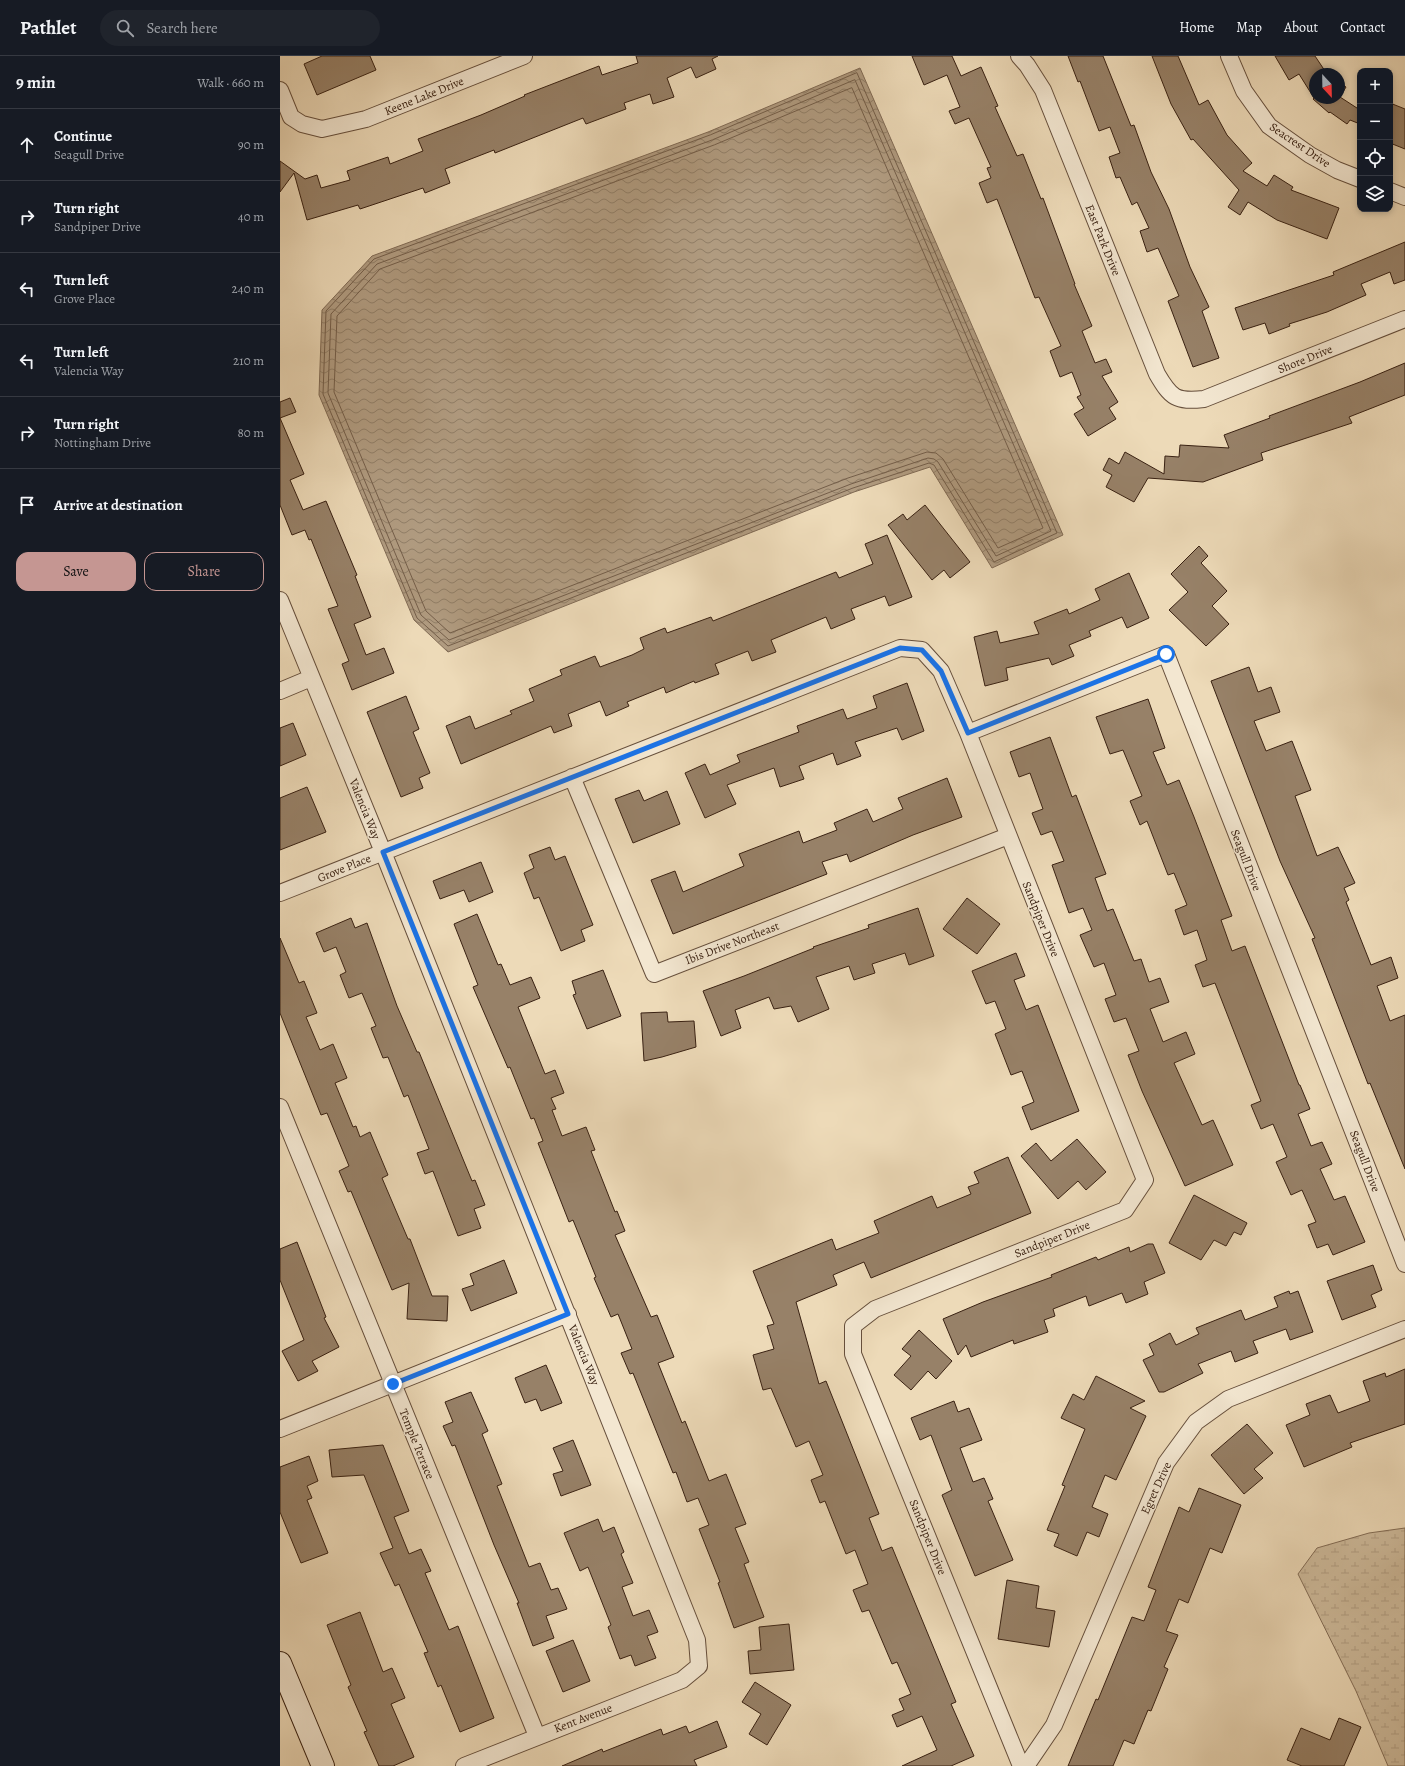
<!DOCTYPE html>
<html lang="en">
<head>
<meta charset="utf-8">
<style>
  body { margin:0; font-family:Alegreya,serif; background:#20242c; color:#f1f3f6 }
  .controls { position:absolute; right:12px; top:12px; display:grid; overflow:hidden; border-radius:8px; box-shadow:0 2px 6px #0003 }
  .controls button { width:36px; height:36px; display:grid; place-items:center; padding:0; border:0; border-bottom:1px solid #363941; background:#171b24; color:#f1f3f6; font:20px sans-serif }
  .compass { position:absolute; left:1029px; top:12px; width:36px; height:36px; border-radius:50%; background:#171b24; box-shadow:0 2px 6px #0003; rotate:158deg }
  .stop { position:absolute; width:12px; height:12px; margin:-9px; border:3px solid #1a73e8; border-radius:50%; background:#fff }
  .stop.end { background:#1a73e8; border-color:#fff; box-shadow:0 1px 4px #0008 }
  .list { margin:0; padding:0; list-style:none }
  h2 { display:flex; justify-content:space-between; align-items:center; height:52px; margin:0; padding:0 16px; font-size:17px }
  h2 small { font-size:13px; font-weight:400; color:#9ea1a6 }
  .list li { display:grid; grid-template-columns:26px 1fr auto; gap:12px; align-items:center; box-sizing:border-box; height:72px; padding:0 16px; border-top:1px solid #363941 }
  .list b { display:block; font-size:15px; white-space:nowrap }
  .list p { margin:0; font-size:13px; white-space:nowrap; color:#9ea1a6 }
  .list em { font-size:13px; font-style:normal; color:#9ea1a6 }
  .actions { display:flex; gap:8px; padding:12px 16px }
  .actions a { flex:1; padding:9px 0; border:1px solid #c59692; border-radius:12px; text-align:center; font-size:14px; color:#c59692 }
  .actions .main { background:#c59692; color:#111 }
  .icon { flex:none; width:22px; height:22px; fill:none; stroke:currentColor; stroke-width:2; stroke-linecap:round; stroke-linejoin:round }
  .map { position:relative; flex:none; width:1125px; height:1710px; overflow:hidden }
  header { display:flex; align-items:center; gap:24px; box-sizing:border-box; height:56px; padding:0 20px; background:#171b24; border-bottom:1px solid #363941 }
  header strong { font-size:19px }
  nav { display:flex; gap:22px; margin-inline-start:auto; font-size:14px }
  .search { width:280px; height:36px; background:#20242c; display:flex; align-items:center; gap:10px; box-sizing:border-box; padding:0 14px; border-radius:22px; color:#9ea1a6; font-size:15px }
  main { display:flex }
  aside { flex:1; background:#171b24 }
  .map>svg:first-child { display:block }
  .wetland { fill:url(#wetland-marsh); stroke:#846e57 }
  .water { fill:url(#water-waves); stroke:#806a54 }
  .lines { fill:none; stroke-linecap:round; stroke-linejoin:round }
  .shore { stroke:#745e49; stroke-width:1 }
  .building { fill:#978168; stroke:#392112 }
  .minor-casing { stroke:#664f3c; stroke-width:18 }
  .secondary-casing { stroke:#392112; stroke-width:24 }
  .minor { stroke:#f3e7d1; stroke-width:16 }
  .secondary { stroke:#f3e7d1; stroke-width:22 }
  .route { stroke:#1a73e8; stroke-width:5 }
  .labels { text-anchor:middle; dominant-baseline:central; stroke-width:3; stroke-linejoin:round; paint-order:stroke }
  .street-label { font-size:12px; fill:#392112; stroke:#f3e7d1 }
</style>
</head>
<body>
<header>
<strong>Pathlet</strong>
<div class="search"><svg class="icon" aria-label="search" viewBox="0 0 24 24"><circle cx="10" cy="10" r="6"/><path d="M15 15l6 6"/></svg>Search here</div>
<nav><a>Home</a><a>Map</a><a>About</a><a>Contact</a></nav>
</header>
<main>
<aside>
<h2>9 min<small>Walk · 660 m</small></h2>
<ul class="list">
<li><svg class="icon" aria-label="ahead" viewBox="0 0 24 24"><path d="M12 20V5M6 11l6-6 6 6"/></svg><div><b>Continue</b><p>Seagull Drive</p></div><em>90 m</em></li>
<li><svg class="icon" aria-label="right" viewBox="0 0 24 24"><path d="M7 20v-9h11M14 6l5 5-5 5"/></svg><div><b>Turn right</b><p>Sandpiper Drive</p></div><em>40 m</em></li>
<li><svg class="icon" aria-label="left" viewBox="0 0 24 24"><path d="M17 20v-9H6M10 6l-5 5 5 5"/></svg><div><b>Turn left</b><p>Grove Place</p></div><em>240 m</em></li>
<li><svg class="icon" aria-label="left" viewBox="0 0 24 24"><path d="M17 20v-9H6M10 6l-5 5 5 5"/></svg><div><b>Turn left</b><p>Valencia Way</p></div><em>210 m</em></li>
<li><svg class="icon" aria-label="right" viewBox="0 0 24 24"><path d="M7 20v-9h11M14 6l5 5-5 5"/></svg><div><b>Turn right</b><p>Nottingham Drive</p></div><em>80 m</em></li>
<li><svg class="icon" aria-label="arrive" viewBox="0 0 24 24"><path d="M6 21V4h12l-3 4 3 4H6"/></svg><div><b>Arrive at destination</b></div></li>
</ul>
<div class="actions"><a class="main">Save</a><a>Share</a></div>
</aside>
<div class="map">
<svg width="1125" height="1710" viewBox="0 0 1125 1710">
  <defs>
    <pattern id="wetland-marsh" width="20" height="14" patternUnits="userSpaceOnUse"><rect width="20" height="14" fill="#cebb9c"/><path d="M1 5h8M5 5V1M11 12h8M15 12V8" fill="none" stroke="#b2a085"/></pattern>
    <pattern id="water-waves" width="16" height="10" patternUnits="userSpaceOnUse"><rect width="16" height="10" fill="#b09b80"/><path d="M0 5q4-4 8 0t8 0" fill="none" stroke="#907e67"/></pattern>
  </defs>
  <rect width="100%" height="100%" fill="#eddab8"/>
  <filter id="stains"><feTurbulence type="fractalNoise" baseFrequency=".005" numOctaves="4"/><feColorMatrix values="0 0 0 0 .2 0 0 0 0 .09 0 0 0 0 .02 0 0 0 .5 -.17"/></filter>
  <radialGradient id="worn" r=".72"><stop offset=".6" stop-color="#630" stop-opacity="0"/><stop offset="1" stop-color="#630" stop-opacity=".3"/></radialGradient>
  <path class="wetland" d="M1125,1472v238h-17l-32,-75 -58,-117 19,-26 52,-15z"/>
  <path class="water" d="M580,12l203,467 -71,33 -62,-101 -76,25 -406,160 -34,-32 -95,-225 3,-85 50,-54 336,-124z"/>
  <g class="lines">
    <path class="shore" d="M577,17l200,460 -63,29 -60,-97 -5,-2 -76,25 -405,158 -31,-28 -94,-224 3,-83 48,-52 336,-124z
      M575,24l196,451 -55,25 -58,-94 -4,-3 -6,-1 -77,26 -402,156 -28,-25 -93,-222 3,-79 46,-50 335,-124z
      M572,32l191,440 -45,20 -55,-89 -7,-6 -9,-1 -79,26 -398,155 -24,-22 -92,-219 3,-76 43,-47 334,-124z"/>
  </g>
  <path class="building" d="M42,0h48l6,14 -59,25 -13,-31z
    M356,0h82l-6,3 4,10 -20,9 -5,-11 -24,11 7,19 -21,7 -3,-10 -26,9 2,6 -40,15 -3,-6 -88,35 -1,-3 -49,19 5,14 -25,10 -2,-5 -63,21 -2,-4 -51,15 -13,-47 -14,19v-31l25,18 12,-4 4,13 29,-8 -3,-9 41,-14 2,7 33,-13 -5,-12 63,-24 44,-19 -1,-1 75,-29 3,9 36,-12z
    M632,0h40l9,20 20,-9 17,39 -3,1 22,49 6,-2 18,45 2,-1 32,86h-1l18,42 -10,5 13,32 11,-4 6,13 -10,4 16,26 -9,6 7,11 -28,17 -14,-22 10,-6 -7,-11 4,-2 -9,-23 -12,5 -10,-26 11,-5 -22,-49 -4,1 -38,-99 -10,4 -8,-20 12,-5 -4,-10 4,-1 -22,-49 -14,6 -6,-13 11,-4 -13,-32 -23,10z
    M788,0h35l28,70 3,-1 17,47 18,37 21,58 19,40 -7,4 17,47 -26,9 -25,-66 11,-5 -21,-48 -11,4 -7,-21 9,-3 -12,-26 -5,3 -12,-28 -4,1 -7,-21 11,-4 -10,-26 -11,4 -19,-50 -2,1z
    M872,0h26l21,49 9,-5 19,35 25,28 -9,8 24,15 7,-11 19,12 -2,3 48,18 -12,31 -50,-19 -29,-18 -8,13 -12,-8 11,-17 -46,-51 -2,1 -20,-36z
    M995,0h40l12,18h-12v24h24v-16l7,5 -6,10 20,13v14l-10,-4 -3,4 -17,-12 -1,1 -16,-14 1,-1 -15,-24 -10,6z
    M1110,47l15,6v40l-15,-6z
    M1125,186v38l-11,4 -4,-12 -29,12 5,11 -39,17 -38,12 1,2 -21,8 -4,-11 -22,7 -8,-22 99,-33 -1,-3z
    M1125,307v32l-56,22 3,6 -91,30 2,7 -60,22 -55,-4 -14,24 -28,-15 6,-12 -9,-5 6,-12 10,6 6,-12 39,22 1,-18 14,1 1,-12 49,3 -5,-13 46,-17 -1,-2 91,-34z
    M10,342l6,14 -16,6v-16z
    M0,362l24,56 -14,6 13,30 23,-9 31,74 -2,1 16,41 -17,7 12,31 18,-7 10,25 -42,17 -10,-26 7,-3 -21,-52 10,-3 -27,-67 -2,1 -4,-10 -13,5 -12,-30z
    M645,449l45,57 -20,16 -6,-8 -12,10 -44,-55 15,-11 4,6z
    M607,479l25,62 -23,9 -4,-10 -34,13 4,10 -24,10 -5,-12 -55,23 5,12 -24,9 -4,-10 -33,13 4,10 -24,9 -1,-2 -28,12 -2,-6 -37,15 2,4 -23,10 -6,-15 -32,13 4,12 -18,7 -3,-7 -90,38 -15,-38 24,-10 5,13 37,-15 -2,-3 24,-10 -5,-12 33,-14 -2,-5 35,-14 5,11 32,-12 12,-6 -4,-11 25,-10 2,5 44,-16 2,4 123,-49 3,6 34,-14 -8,-20z
    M919,490l9,10 -7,7 26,28 -15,15 17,18 -23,22 -37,-36 19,-18 -17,-18z
    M849,517l20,45 -22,10 -5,-11 -33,14 2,5 -22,9 5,11 -22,9 -3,-7 -43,10 2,12 -23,6 -11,-49 23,-6 3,12 39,-9 -5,-12 33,-13 2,5 31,-14 -5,-11z
    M969,611l9,25 13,-5 9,25 -26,9 12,30 26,-10 19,49 -16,6 22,60 21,-9 17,36 -11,5 5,12 -3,2 25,63 20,-8 7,21 -21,8 13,35 15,-6v154l-35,-86 -2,1 -56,-145 3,-1 -35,-77 -69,-180z
    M627,627l17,48 -22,9 -5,-12 -42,14 6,14 -24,9 -4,-12 -34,13 5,13 -24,8 -6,-19 -47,17 9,19 -31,14 -20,-45 20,-9 5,11 30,-13 -3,-7 62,-23 -2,-6 46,-17 4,10 30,-11 -4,-12z
    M126,640l13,33 -6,3 17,41 -11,5 4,10 -22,9 -34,-85z
    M868,643l17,49 -12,4 14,33 12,-5 15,37 38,99 -11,4 11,31 13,-5 54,139h1l10,24 -12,5 13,32 11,-4 10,22 -12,5 14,31 11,-4 20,46 -32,13 -5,-11 -11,4 -9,-23 8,-3 -14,-32 -11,5 -15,-33 11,-5 -14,-33 -12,5 -10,-24 10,-4 -46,-118 -12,4 -8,-22 12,-5 -10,-30 -13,5 -9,-25 12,-5 -13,-32 -6,2 -21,-54 -7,4 -10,-24 12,-5 -19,-46 -13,4 -14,-37z
    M13,667l13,32 -26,11v-38z
    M770,681l22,60 4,-2 30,79 -11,4 12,33 6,-2 21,52 7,-2 8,23 11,-4 9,24 -19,7 13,33 23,-10 9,22 -21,9 28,62 11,-5 20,45 -48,21 -43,-95 -14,-36 11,-4 -13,-33 -12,4 -9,-23 11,-4 -12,-32 -10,4 -14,-32 12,-5 -9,-22 -14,5 -17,-48 12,-4 -12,-30 -11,4 -9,-22 11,-4 -13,-36 -11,4 -9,-25z
    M667,722l15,39 -49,18 -63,27 -3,-8 -25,8 5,12 -154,60 -22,-54 24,-9 8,21 61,-26 -5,-12 60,-23 4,12 34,-13 -3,-7 33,-14 6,13 30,-13 -5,-11z
    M27,731l19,45 -46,18v-52z
    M359,734l5,11 23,-10 13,33 -47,19 -18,-44z
    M270,791l5,13 10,-4 28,69 -12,5 4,11 -24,10 -22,-54 -5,2 -10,-26 10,-5 -5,-13z
    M201,806l12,30 -24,10 -5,-12 -24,9 -7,-18z
    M687,842l33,26 -23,30 -34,-25z
    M638,852l16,48 -25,9 -4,-12 -33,11 3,9 -21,7 -5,-14 -33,11 13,32 -31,13 -7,-16 -17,3 -5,-12 -34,13 6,18 -20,8 -18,-45 41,-15 70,-28 -1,-1 56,-19 -1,-3z
    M197,858l21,51 3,-1 9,21 21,-8 9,21 -22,9 27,67 10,-4 9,23 -13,5 5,11 -4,1 10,26 24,-9 9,23 -4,1 24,61 2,-1 8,20 -10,4 36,82 6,-2 17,42 -16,6 24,60 3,-2 24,60 17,-7 20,50 -11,4 14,34 -5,2 20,53 -30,11 -16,-45 2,-1 -21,-53 10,-4 -11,-27 -11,4 -11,-30 -3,1 -40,-100 -3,1 -9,-21 11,-4 -14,-35 -7,3 -17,-39 2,-1 -23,-57 -4,2 -18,-46 -13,-33 5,-2 -9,-23 -3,1 -21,-52 -2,1 -35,-81 5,-2 -24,-61z
    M71,862l4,10 12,-5 30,83 20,46h2l53,129 3,-1 10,25 -11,4 7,19 -23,8 -25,-65 -8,3 -8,-21 12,-4 -21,-54 -4,2 -16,-40 -5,1 -12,-30 5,-2 -14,-33 -13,5 -9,-23 6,-3 -10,-25 -12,5 -8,-19z
    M0,882l19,45 5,-2 13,32 -11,4 14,33 13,-6 14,34 -12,5 18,44 3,-1 4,11 10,-5 18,43 -6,3 26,61h2l22,57h16l-1,25 -40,-2 2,-36 -17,7 -41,-99 -3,1 -9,-21 10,-5 -22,-53 -6,2 -41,-102z
    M736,897l9,23 -11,4 12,30 12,-5 41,106 -48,19 -9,-23 12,-5 -12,-31 -11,4 -16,-41 11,-5 -11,-28 -9,3 -14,-33z
    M323,914l18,46 -34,13 -14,-34 3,-1 -4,-13z
    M387,956l1,10 26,-1 2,26 -34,10 -18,4 -3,-48z
    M797,1083l29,33 -20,18 -8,-9 -20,18 -37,-43 15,-13 15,18z
    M728,1101l23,56 -160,65 -7,-16 -31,13 4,10 -41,17 23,82 7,-3 53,133 -10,4 13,33 10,-4 64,155 -5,2 23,52 -23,10h-49l35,-16 -15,-34 -25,11 -5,-12 12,-5 -5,-11 12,-5 -14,-32 -5,2 -23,-54 -7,2 -9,-22 15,-6 -13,-34 -9,4 -21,-53 -5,2 -9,-23 12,-5 -14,-34 -13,6 -25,-59 -8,2 -10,-35 21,-6 -7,-23 7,-2 -21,-53 79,-32 4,11 43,-17 -5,-12 58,-25 5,12 34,-14 -3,-7 11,-4 -5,-11z
    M914,1139l53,28 -6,12 -7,-3 -8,14 -12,-6 -13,20 -32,-17z
    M17,1186l29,75 -2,1 15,29 -27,14 6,10 -20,10 -16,-30 22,-11 -24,-60v-31z
    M868,1188h5l12,29 -21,9 4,12 -22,9 -4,-10 -33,13 -3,-10 -33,13 2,7 -11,4 4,12 -34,12 -1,-4 -42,17 -5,-12 -8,10 -15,-36 40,-17 69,-25 -1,-2 45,-18 2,3 31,-13 1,5z
    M224,1204l13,33 -46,18 -9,-22 12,-4 -4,-11z
    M1093,1209l9,25 -11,5 5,12 -34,13 -15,-39z
    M1009,1235l1,3 8,-3 15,41 -23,8 -4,-11 -33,12 5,12 -23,9 -4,-11 -33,13 5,9 -39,19h-5l-16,-32 11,-5 -5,-11 21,-11 6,12 23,-11 -3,-6 45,-18 4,10 33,-13 -4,-10z
    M639,1274l33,31 -16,18 -8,-8 -17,19 -17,-15 17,-19 -9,-7z
    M266,1309l16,38 -21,8 -5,-12 -11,4 -10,-25z
    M1125,1313v55l-55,19 2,4 -48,20 -18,-42 24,-10 -4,-11 24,-9 8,18 32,-12 -7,-20 22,-8 1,4z
    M816,1320l49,25 -15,7 16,8 -30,64 -11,-5 -13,32 16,7 -9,23 -12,-5 -10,24 -23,-10 5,-12 -12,-4 18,-44 -3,-1 23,-56 -24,-11 12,-24 11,6z
    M191,1336l17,39 -6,3 20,50 -5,2 32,81 11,-4 11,27 7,-2 9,21 -21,7 8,22 -21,8 -16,-43h2l-25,-58 -39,-100 -3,1 -9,-20 10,-4 -8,-20z
    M674,1345l4,11 11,-4 13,32 -22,8 13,34 11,-4 9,21 -5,2 25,59 -38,16 -33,-81 10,-5 -21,-55 -11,5 -9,-22z
    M967,1368l26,29 -19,16 9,9 -19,16 -33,-39z
    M293,1384l18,45 -30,11 -8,-22 10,-3 -10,-23z
    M103,1389l26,66 -15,6 15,37 12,-5 10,22 -6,2 24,57 9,-4 36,92 -34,14 -19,-47 -3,2 -14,-34 4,-1 -29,-68 -4,2 -15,-33 13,-5 -29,-73 -32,2 -3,-27z
    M29,1400l9,25 -11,5 5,12 -5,2 21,53 -27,10 -21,-51v-45z
    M919,1432l42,17 -19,48 -12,-5 -22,55 -9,-4 -13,32 12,4 -14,32 4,2 -17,42 -3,-1 -14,34 -10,-4 -11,26h-45l28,-67 2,1 34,-83 12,4 12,-31 -8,-3 31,-80 10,5z
    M318,1463l5,13 11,-5 10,25 -3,2 12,29 -11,4 11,29 16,-6 9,22 -11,4 9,22 -21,8 -4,-11 -11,4 -12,-32 3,-2 -23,-58 -8,4 -16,-38z
    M727,1524l32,6 -3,22 19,3 -6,36 -51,-8z
    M80,1556l23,60 9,-4 13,30 -14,6 23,53 -21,9h-14l-15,-34 3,-1 -19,-44 3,-2 -24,-60z
    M509,1568l5,46 -44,4 -2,-23 13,-1 -2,-23z
    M293,1584l17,41 -27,11 -17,-41z
    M475,1626l36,23 -24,40 -18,-11 12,-20 -19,-12z
    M1059,1662l22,9 -17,39h-42l-15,-6 14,-32 29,12z
    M437,1665l10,26 -33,13 3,6h-135l40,-17 1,3 58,-23 2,6 23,-9 3,7z"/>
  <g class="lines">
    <defs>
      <path id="minor" d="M739,0l8,9 16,25 114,284c14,24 19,28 47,25l201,-80
        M949,0l15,35 25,35 41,29 27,15 23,9
        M0,34l11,27 11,7 20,5 44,-10 158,-63
        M1110,135l15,6
        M0,544l103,252 314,788 2,26 -17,14 -218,86
        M0,635l31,-13
        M688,677l198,-79 239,610
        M292,721l82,197 354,-138
        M0,837l620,-245 22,2 19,21 27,62 177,447 -20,30 -250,99 -22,17v28l168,412
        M0,1051l257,629
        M0,1373l288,-115
        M746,1710l28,-41 112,-262 30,-41 32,-23 177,-70"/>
      <path id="secondary" d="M0,1607l43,103"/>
    </defs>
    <use href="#minor" class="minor-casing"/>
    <use href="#secondary" class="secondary-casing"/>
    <use href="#minor" class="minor"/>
    <use href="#secondary" class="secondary"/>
  </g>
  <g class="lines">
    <path class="route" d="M113,1328l175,-70 -185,-462 517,-204 22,2 19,21 27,62 198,-79"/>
  </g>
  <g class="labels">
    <g class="street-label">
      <text transform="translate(144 40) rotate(-22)">Keene Lake Drive</text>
      <text transform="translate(1020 89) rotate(34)">Seacrest Drive</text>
      <text transform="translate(823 184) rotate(68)">East Park Drive</text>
      <text transform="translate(1025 303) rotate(-22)">Shore Drive</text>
      <text transform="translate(85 753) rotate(68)">Valencia Way</text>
      <text transform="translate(966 804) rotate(69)">Seagull Drive</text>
      <text transform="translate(64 812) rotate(-22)">Grove Place</text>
      <text transform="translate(761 863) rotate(68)">Sandpiper Drive</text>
      <text transform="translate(452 887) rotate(-21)">Ibis Drive Northeast</text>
      <text transform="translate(1085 1105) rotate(69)">Seagull Drive</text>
      <text transform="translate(772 1183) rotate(-22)">Sandpiper Drive</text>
      <text transform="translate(304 1299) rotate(68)">Valencia Way</text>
      <text transform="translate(137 1388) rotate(68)">Temple Terrace</text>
      <text transform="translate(876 1432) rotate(-65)">Egret Drive</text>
      <text transform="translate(648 1481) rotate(68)">Sandpiper Drive</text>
      <text transform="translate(303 1662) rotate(-21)">Kent Avenue</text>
    </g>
  </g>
  <rect width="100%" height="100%" filter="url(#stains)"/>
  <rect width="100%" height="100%" fill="url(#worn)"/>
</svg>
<div class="controls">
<button>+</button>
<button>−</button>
<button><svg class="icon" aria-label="locate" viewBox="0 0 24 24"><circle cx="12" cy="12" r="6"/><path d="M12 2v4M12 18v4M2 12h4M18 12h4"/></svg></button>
<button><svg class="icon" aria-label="layers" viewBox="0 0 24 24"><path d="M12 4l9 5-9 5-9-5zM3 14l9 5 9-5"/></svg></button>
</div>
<svg class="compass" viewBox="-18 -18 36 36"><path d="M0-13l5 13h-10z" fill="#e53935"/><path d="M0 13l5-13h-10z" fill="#9ea1a6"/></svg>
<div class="stop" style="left:886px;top:598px"></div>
<div class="stop end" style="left:113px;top:1328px"></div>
</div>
</main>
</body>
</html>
